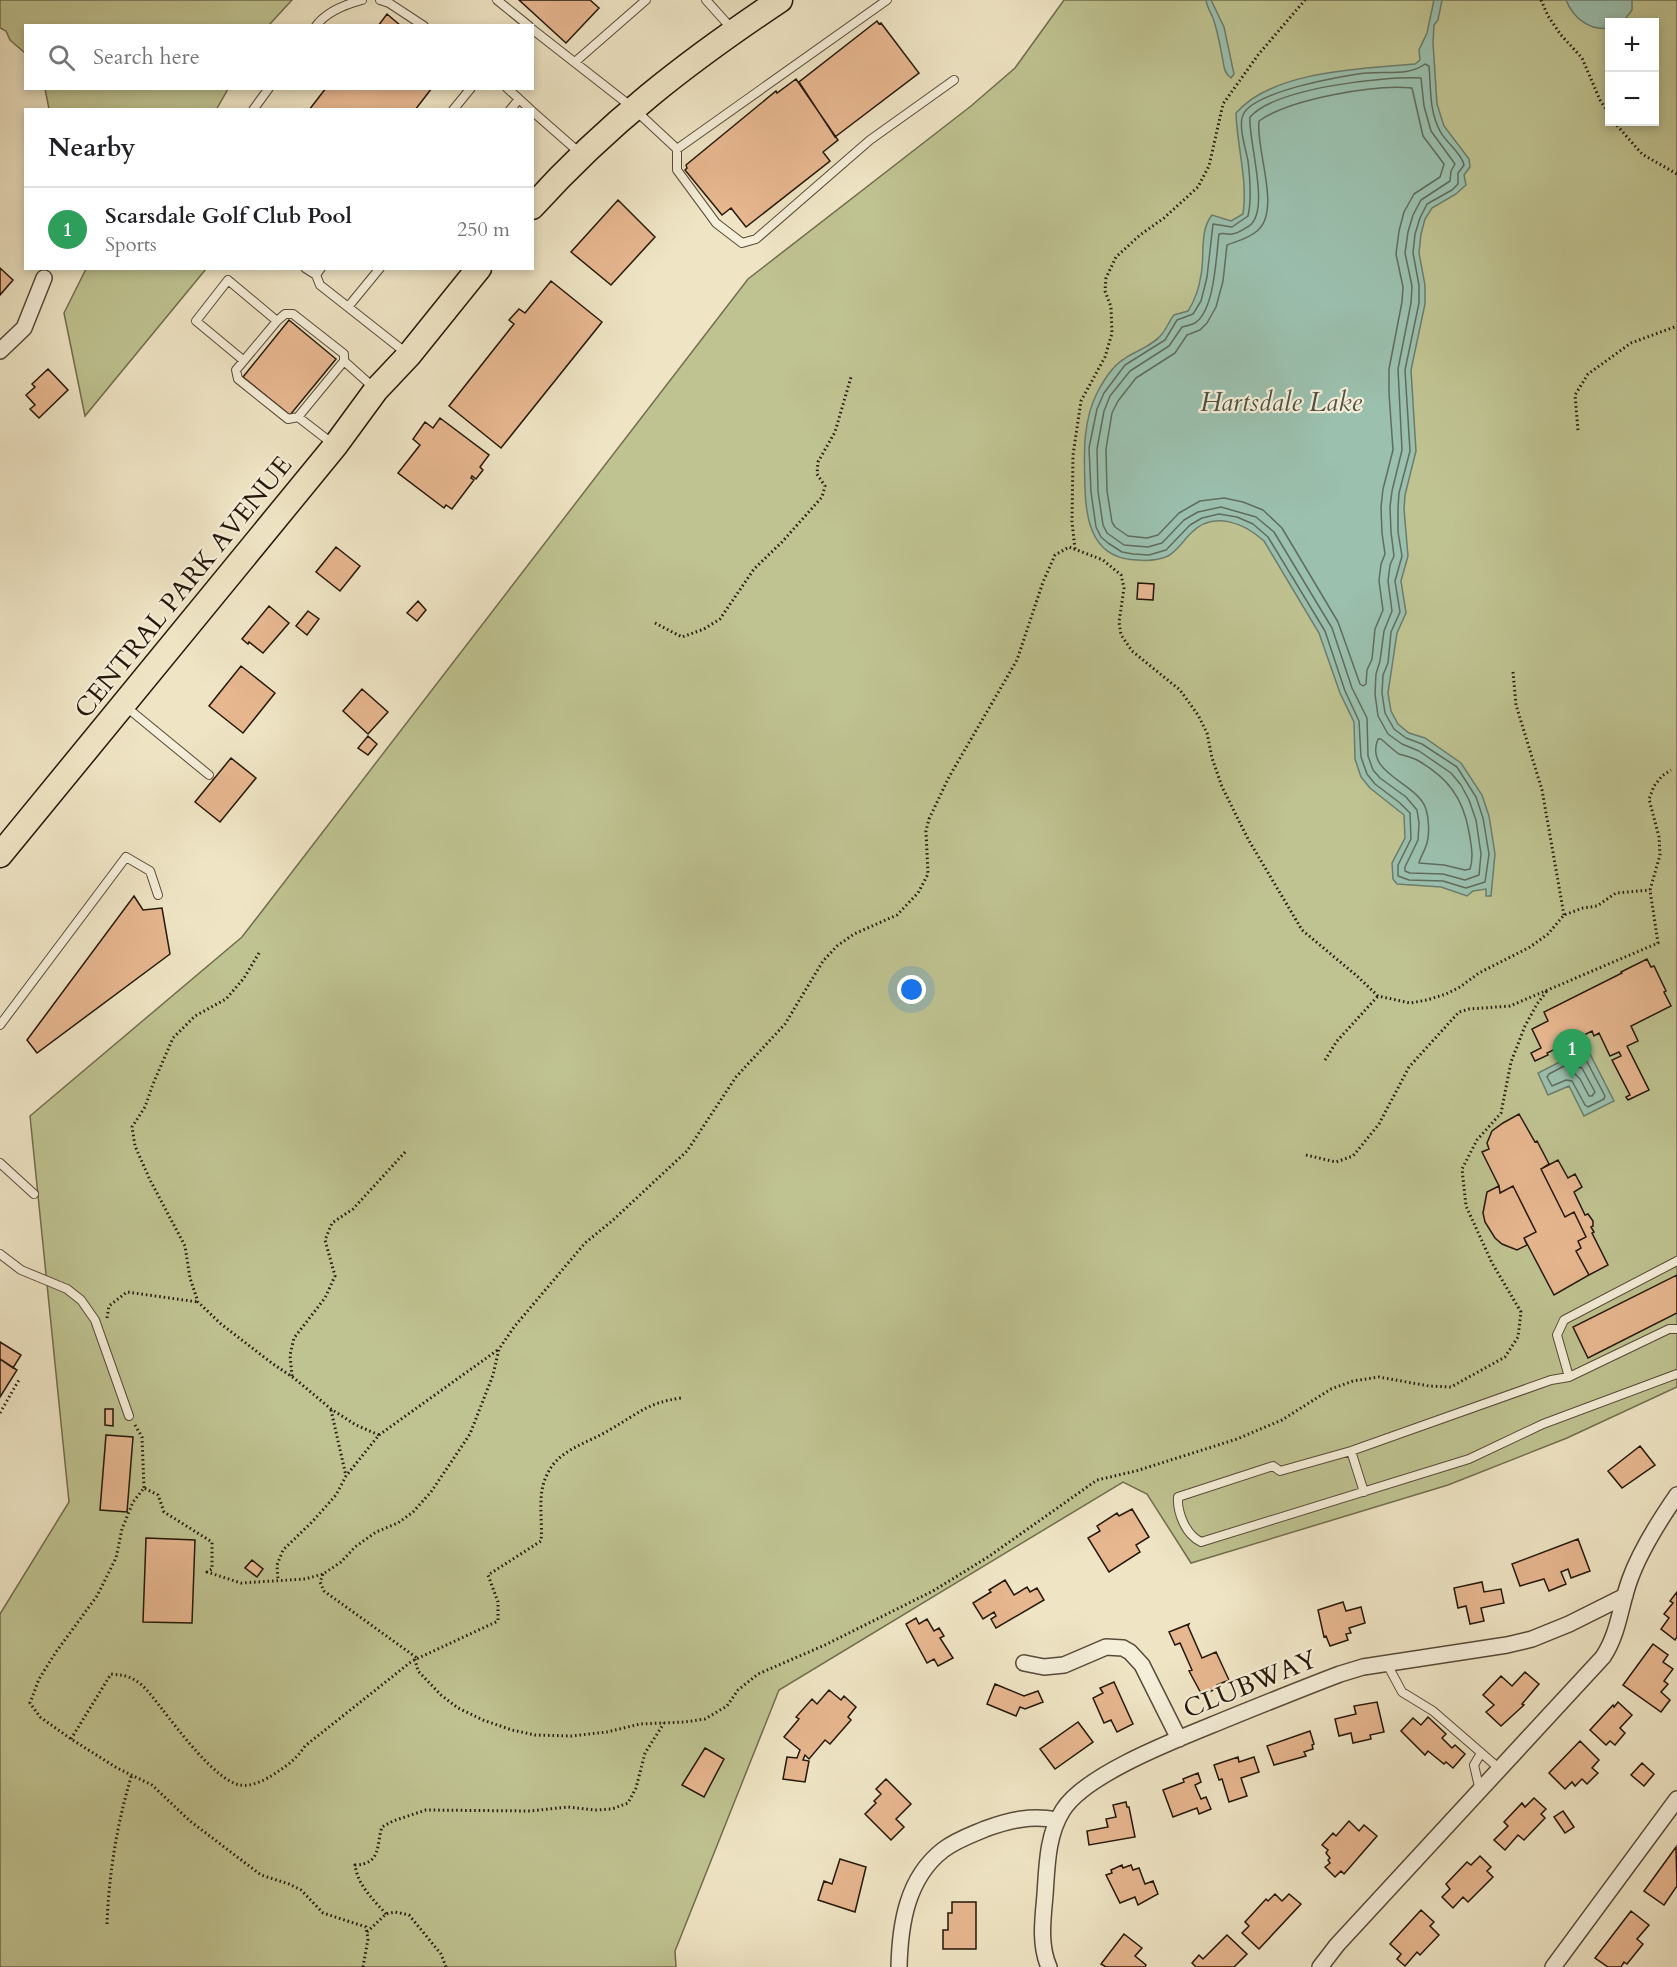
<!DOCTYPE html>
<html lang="en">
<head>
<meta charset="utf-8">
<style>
  body { margin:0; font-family:Cardo,serif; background:#f6f6f6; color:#202124 }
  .controls { position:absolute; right:18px; top:18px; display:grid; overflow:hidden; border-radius:0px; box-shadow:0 3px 9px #0003 }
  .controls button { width:54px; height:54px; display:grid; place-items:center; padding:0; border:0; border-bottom:2px solid #e0e0e0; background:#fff; color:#202124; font:30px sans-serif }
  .you { position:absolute; left:912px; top:990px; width:21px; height:21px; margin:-15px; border:4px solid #fff; border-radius:50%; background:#1a73e8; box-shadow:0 0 0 9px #1a73e833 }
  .badge { display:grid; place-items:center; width:39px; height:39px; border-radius:50%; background:#7c3aed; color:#fff; font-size:20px; font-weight:700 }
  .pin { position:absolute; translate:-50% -50px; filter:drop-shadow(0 2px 3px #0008) }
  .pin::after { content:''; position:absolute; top:32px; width:21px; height:18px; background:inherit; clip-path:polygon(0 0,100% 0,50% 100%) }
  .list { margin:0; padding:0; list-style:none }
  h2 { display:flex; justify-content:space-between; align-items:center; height:78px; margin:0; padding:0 24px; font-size:26px }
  h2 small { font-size:20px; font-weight:400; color:#757577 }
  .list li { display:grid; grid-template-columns:39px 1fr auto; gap:18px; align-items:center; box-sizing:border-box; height:84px; padding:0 24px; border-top:2px solid #e0e0e0 }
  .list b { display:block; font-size:22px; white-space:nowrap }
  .list p { margin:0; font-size:20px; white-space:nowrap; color:#757577 }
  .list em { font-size:20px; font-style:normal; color:#757577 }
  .icon { flex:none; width:33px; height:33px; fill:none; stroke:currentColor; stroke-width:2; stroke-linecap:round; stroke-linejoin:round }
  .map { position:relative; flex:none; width:1677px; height:1967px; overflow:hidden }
  .search { position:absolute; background:#fff; box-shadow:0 3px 9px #0003; left:24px; top:24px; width:510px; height:66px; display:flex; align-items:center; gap:15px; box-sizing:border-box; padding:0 21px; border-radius:0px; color:#757577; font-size:22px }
  .panel { position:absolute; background:#fff; box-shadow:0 3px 9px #0003; left:24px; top:108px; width:510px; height:162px; border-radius:0px }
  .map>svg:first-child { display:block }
  .green { fill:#bfc391; stroke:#726d4d; stroke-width:1.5; fill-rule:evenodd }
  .water { fill:#9bc0ae; stroke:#6c7c6c; stroke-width:1.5 }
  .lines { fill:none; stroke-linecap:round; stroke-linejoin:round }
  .shore { stroke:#606c5c; stroke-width:1.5 }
  .building { fill:#e7b790; stroke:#251709; stroke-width:1.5 }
  .service-casing { stroke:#584a38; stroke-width:10 }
  .minor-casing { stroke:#584a38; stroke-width:18 }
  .primary-casing { stroke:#251709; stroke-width:27 }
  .path { stroke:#251709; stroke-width:3; stroke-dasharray:1.5 3; stroke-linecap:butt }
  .service { stroke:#f5eed9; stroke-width:8 }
  .minor { stroke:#f5eed9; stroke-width:15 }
  .primary { stroke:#efe5c5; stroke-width:24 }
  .labels { text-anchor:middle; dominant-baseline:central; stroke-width:4.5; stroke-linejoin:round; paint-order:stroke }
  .street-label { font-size:26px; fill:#251709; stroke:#f5eed9 }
  .water-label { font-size:27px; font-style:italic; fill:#4e5243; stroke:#f5eed9 }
</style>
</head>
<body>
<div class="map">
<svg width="1677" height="1967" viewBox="0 0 1677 1967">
  <rect width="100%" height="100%" fill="#efe5c5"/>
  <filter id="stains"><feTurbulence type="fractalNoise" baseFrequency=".00333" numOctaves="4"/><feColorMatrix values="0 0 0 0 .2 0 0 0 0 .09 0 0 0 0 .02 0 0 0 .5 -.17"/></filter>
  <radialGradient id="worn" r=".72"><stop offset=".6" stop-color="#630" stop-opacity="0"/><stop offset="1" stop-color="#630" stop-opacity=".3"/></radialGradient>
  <path class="green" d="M0,0h292l-23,25 -243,1 -1,27 -15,-13 -4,-9 -6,-3z
    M1064,0h613v1387l-110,51 -119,47 -257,78 -44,-69 -24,-12 -344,208 -104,261 1,16h-676v-353l69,-112 -39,-386 212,-179 506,-658 223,-173 44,-38zM1610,22h44v100h-44z
    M45,89v-1l183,1 -12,21 -167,-1z
    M86,269h120l-121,147 -21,-103z"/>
  <path class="water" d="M1206,0h5l13,27 10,47 -3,4c-6,-4 -7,-10 -8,-17 -3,-15 -5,-29 -10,-43 -3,-7 -6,-11 -7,-18z
    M1434,0h8l-4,20 -4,5 -1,18 4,61 7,22 25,33 1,8 -6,8 2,10 -10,9 -24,14 -7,11 -4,15 -2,19 6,32v19l-14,66 5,81 -11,44 -1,14 4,47 -7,25 5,32 -9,20 -9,60 3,18 7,13 11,9 16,5 36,25 21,32 7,21 6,38 -4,42h-5v-7l-13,2 -6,5 -26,-9 -44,-3 -4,-5 -1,-16 13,-25 -1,-23 -34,-27 -9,-11 -6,-18 -1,-37 -14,-29 -21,-60 -55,-92c-20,-18 -51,-31 -73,-8 -7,7 -14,18 -23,23 -9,4 -21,5 -31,4 -42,-1 -51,-35 -52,-71 -1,-33 -3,-68 13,-98 6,-11 16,-26 26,-32 11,-8 29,-13 38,-25 5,-6 7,-13 12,-19l14,-4c7,-11 11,-22 13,-36 4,-19 -2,-44 11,-60l19,6 12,-7c5,-34 -6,-67 -7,-101 38,-43 126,-44 179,-49l5,-4 -1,-10 8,-17z
    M1566,0h66v10l-9,12h-13l-1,6c-19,3 -36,-10 -43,-28z
    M1587,1048l27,53 -30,15 -15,-30 -21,9 -10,-22z"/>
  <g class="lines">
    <path class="shore" d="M1425,64l4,2c2,22 0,45 11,65 6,12 21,21 24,34l-6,8v11l-6,6 -25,14 -7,14 -5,16 -2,19 6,32v18l-14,67 5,81 -11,42 -1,15v24l4,24 -7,25 5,31 -9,20 -3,31 -5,12 -1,18 3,20 9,16 12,9 16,6 35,23 19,30 7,21 6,36 -4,28 -19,6 -23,-7 -34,-1 -11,-4v-11l13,-26 -1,-26 -10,-10 -25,-19 -8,-10 -6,-17 -2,-36 -14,-30 -20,-60 -57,-94 -15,-13 -16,-7 -18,-3 -17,4 -12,7 -24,25 -17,5 -16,-1 -11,-2 -14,-9 -7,-6 -5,-10 -5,-35 -2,-44 8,-39 7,-16 21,-28 40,-25 12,-20 16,-6 8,-13 6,-24 6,-53 19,3 16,-11c4,-17 2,-38 0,-55 -2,-11 -10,-36 -5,-46 9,-23 100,-40 124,-42 20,-2 42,3 58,-9z
      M1421,78l3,28 7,25 24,33 -4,7 -1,10 -29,19 -8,15 -5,17 -3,21 7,33 -1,17 -13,66 4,81 -10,41 -2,16 1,25 3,24 -4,9 -2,16 4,30 -8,20 -4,30 -4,13 -1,20 3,22 10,18 14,10 17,7 32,22 10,12 8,15 7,20 5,34 -2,21 -14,5 -22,-6 -33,-1 -5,-2v-4l13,-27 1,-17 -2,-13 -11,-13 -26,-19 -7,-8 -5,-14 -1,-38 -15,-30 -20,-60 -58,-96 -18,-15 -35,-10 -23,5 -14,8 -22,23 -14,4 -24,-2 -17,-12 -4,-8 -5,-34 -1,-42 7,-38 6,-15 20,-25 39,-25 13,-19c4,-1 9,-2 13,-4 20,-13 21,-67 24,-89 5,-2 7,1 13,0 5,0 12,-5 17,-8 22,-15 -1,-85 1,-109 26,-29 133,-41 171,-39z
      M1412,88l11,48 21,28 -4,13 -26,17 -10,18 -5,19 -3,23 7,33 -1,15 -13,67v24l4,57 -10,39 -2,18 1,26 3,21 -4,10 -2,17 4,29 -8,19 -3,30 -5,11 -1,14 -3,2 -3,-2 -22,-62 -56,-94 -19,-18 -20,-8 -19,-4 -24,3 -21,12 -21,22 -11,3 -19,-2 -13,-9 -3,-5 -5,-31 -1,-42 6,-36 6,-12 18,-23 39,-25 12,-18 13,-5 7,-7 9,-16 7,-26 4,-36c10,-4 21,-6 30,-14 25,-20 -2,-83 2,-110 31,-22 116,-37 153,-33z
      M1378,739h3c6,5 12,11 18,15 6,2 12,3 18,6 30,17 46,37 52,72 2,12 5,25 1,37l-5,1 -21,-5 -25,-2c1,-5 5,-11 7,-17 4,-11 3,-27 0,-37 -9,-27 -62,-35 -48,-70z
      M1581,1057l4,1 20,38 -1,3 -16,8 -3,-2 -13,-24 -6,-1 -14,6 -5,-9 2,-3z
      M1579,1067l3,1 13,24 -3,4h-3l-9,-17 -6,-6v-3z"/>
  </g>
  <path class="building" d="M519,0h71l9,8 -33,35z
    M387,14l14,12h-23z
    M877,21l2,3 2,-1 38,50 -84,64 -36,-55z
    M796,79l42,61 -15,12 7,9 -84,66 -15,-19 -9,7 -37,-45 2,-2 -1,-3 90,-74 1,2z
    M326,88h106l-17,22h-106z
    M618,200l37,37 -44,48 -40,-33z
    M0,268l13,12 -13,15z
    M551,281l51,41 -101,126 -52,-42 65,-82 -5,-4 10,-11 6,4z
    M289,320l47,39 -46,56 -47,-38z
    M48,369l20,21 -29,28 -9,-9 5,-4 -9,-10 9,-8 -3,-3z
    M440,418l49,37 -9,12 3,3 -7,9 -4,-3 -1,2 3,2 -22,29 -6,-4 -2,3 -46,-35 22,-28 -7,-6 12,-17 8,6z
    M336,547l24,19 -20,25 -24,-19z
    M1138,583l16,1 -1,16 -16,-1z
    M418,601l8,9 -9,11 -10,-8z
    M269,606l20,17 -26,30 -14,-11 -1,2 -6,-5z
    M308,611l11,8 -12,16 -11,-9z
    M241,666l34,27 -32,40 -34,-27z
    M362,689l26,23 -20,22 -25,-23z
    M368,736l9,8 -9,11 -10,-7z
    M231,758l25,20 -36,44 -25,-20z
    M134,896l9,14 19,-2 8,46 -133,99 -10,-13z
    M1647,959l4,8 3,-1 12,25 -2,1 7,14 -40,20 7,15 -11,5 22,44 -21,10 -2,-3 4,-2 -18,-35 9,-4 -2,-4 -9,4 -11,-23 -5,3 -2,-5 -45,22 1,2 -13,6 -4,-8 10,-5 -9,-19 16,-8 -4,-9 78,-39 -1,-1z
    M1519,1114l16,28 2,-1 12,23 -8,5 24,48 9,-5 12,25 -8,4 3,7 -5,3 13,24 -35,20 -30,-57 12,-6 -23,-46 -13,7 -1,-7 -17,-34 7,-3 -2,-6 5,-12 11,-8z
    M1558,1160l10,18 7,-4 7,13 -8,5 11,23 3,-1 5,7v5l-2,1 3,5 -2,1 16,32 -19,10 -13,-24 5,-3 -3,-7 8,-4 -12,-25 -9,5 -24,-48z
    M1499,1186l1,7 13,-7 23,46 -12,6 3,7 -10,5 -15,-6 -7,-6 -10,-16 -2,-9 4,-21z
    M1677,1275v38l-89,45 -15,-31z
    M0,1342l21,13 -8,13 -13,-9z
    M0,1359l17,11 -17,27z
    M105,1409h8v17l-8,-1z
    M106,1435l27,2 -6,75 -27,-2z
    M1640,1446l15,19 -33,23 -14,-17z
    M1132,1509l17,28 -13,8 4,7 -31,20 -21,-34 12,-7 -3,-5 20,-13 2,3z
    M146,1538l49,2 -3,83 -49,-1z
    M1578,1539l12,32 -19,7 -3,-9 -7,3 5,12 -17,7 -5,-12 -24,7 -8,-22z
    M252,1560l11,9 -6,8 -12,-9z
    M1005,1580l9,15 13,-8 3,5 7,-4 7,12 -48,28 -5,-9 5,-3 -2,-4 -11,7 -10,-16 18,-11 -2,-2z
    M1482,1582l2,10 17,-3 3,14 -23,5 3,13 -14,3 -4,-18 -8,2 -4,-20z
    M1677,1592v45l-2,3 -14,-11 8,-11 -5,-4 9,-11 -3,-2z
    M1343,1602l3,9 15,-4 4,16 -16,5 2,5 -5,1 2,6 -18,6 -4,-10 -2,1 -6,-27z
    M916,1618l3,6 8,-5 7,12 5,-3 5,8 -4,2 13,20 -15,8 -4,-7 -7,4 -21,-39z
    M1189,1624l-1,2 14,32 14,-6 13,28 -12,5 1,3 -16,7 -13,-24 3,-1 -12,-27 -5,2 -6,-13z
    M1653,1644l15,11 -5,7 10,7 -9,12 4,3 -7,8 9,8 -9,12 -38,-27z
    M1525,1672l14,12 -17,20 2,1 -23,21 -15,-14 8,-7 -11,-10 18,-19 11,10z
    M1114,1682l19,42 -16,8 -6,-12 -7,3 -11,-25 10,-5 -3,-5z
    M995,1684l29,12 14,-5 5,11 -18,7 -5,-2 -4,9 -29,-12z
    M829,1690l12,10 3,-4 12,11 -8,10 3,3 -21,24 -5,-4 -16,19 -4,-4 -2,5 6,1 -4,21 -22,-3 4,-22 10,1 3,-8 -16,-13 15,-18 -3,-2 16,-18 5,5z
    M1377,1702l7,30 -14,3 1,4 -18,4 -2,-10 -12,3 -4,-17 21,-5 -2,-8z
    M1618,1702l14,13 -12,13 5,5 -10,12 -5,-4 -4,4 -16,-15 23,-25 1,2z
    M1428,1717l18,17 -4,4 10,10 3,-3 10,9 -12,14 -7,-6 -2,2 -16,-13 -3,4 -24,-24 12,-13 8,7z
    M1078,1722l15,20 -38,27 -15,-20z
    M1310,1731l4,13 -2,1 1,4 -9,3 2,4 -32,9 -7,-19z
    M1580,1741l19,19 -7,8 6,5 -11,11 -5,-5 -7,7 -3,-4 -7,7 -16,-16z
    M705,1748l19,11 -20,38 -22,-12z
    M1238,1757l1,5 15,-5 5,15 -18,6 6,18 -18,6 -7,-23 -3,1 -5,-15z
    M1642,1763l12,11 -10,12 -13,-11z
    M1198,1773l3,9 -6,3 6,14 5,-2 5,12 -12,5 -2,-6 -24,9 -10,-27 21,-8 -1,-3z
    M886,1779l25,25 -15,15 8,8 -13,13 -26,-26 11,-11 -2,-2 7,-7 -5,-5z
    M1534,1798l12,11 -5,5 4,4 -21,22 -6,-5 -13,15 -11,-10 14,-14 -4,-4 18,-19 3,4z
    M1126,1802l1,5h2l6,30 -46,8 -2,-14 21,-4 -2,-8 10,-2 -3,-12z
    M1563,1811l11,16 -9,6 -11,-16z
    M1349,1821l10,10 5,-6 13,11 -33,38 -3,-3 -6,6 -10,-10 5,-4 -2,-3 2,-2 -4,-5 2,-3 -6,-5 11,-12 3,3z
    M1676,1847l1,39 -13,19 -20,-14z
    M1480,1856l11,11 -4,4 6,6 -25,25 -5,-5 -10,11 -11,-11 8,-8 -4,-5 21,-22 4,3z
    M840,1859l26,8 -11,45 -37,-12 6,-19 8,3z
    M1122,1865l1,3 8,-3 2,5 6,-2 6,16 8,-3 5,13 -20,11 -3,-8 -15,6 -14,-28 6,-2 -1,-3z
    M1275,1894l7,7 7,-7 12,10 -42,45 -17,-16 7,-7 -4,-4 21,-23 2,2z
    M952,1902h24v47h-33v-19h5v-17h4z
    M1421,1910l13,12 -4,4 9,9 -19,20 -3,-3 -12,14 -8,-7 4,-5 -11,-10z
    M1631,1911l18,14 -12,14 6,5 -16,20 -3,-2 -3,5h-13l-13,-9z
    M1124,1934l18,14 -7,8 11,9 -1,2h-39l-5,-3z
    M1227,1935l20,19 -13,13h-38l-4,-4 7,-8 4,4z"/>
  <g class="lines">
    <defs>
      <path id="service" d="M380,0l9,3 35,23
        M497,0l32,26
        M706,0l27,30
        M316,26c10,-14 31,-22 46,-26
        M532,29l101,79 44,41 210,-149
        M575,62l71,-62
        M507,88l24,22
        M253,110l16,-22
        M453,110l18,-22
        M510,110l9,-11
        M532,111l49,43
        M677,149v21l39,53 26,20 14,-4 114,-99 84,-60
        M305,268l11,7
        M321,268l-5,7 4,10 85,67
        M348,307l32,-39
        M243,360l-47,-39 32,-41 49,41
        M298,417l46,-56
        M333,444l-35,-27 -10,2 -50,-40 -2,-9 41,-49 8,-7h8l51,40v7l29,26
        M125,706l84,69
        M0,1025l126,-168 24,14 8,24
        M0,1163l34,31
        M0,1254l21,16 46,19 14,11 14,20 34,96
        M1677,1329h-8l-100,48 -18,3 -200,71 -71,20 -7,-5 -95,31c-1,16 8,38 23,45l268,-83 74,-35 134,-50
        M1569,1377l-12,-42 7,-15 113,-59
        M1351,1451l13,41
        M1387,1664l15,28 31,19 68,59
        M1480,1791l-6,-26 7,-12"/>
      <path id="minor" d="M0,351l24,-23 20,-50
        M1024,1663l20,4 20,-2 42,-18 17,1 7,4 12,13 37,74
        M899,1967c1,-43 8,-89 44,-117 13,-10 28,-15 42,-21 25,-9 46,-14 72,-9
        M1049,1967c-10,-22 -6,-49 -4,-72 2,-29 2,-60 18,-85 24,-38 123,-74 166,-92 37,-15 74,-30 111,-44l23,-7 144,-22 25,-6 37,-15 56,-28
        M1320,1967l17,-22 266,-288c16,-24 17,-51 27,-78 11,-30 29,-58 47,-84
        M1553,1967l124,-168"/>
      <path id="primary" d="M532,207c76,-84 155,-145 248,-207
        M0,855l335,-409 41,-56 33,-35 70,-87"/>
    </defs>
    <use href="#service" class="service-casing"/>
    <use href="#minor" class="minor-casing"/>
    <use href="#primary" class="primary-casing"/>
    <path class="path" d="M1541,0l7,16 13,19 21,23 18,42 10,15
      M1614,122l28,32 35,20
      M1578,430l-3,-35 13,-21 43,-31 46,-17
      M1075,549l-3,-27 1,-67 8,-54 24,-44 7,-24 -1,-26 -6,-16 1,-13 10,-21 24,-22 24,-17 34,-31 11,-21 14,-62 35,-49 47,-55
      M655,623l27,14 22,-8 16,-10 34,-50 28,-27 40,-45 3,-11 -8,-12 1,-12 17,-30 16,-55
      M1513,672l3,33 26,85 22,125
      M259,953l-15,25 -18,21 -31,17 -22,22 -20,46 -8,23 -13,20 3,19 15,34 35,66 5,32 8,24 23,22 52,40 21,14 37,31 25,16 23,10 -33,41 -10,19 -24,27 -29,28 -6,15 1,15
      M1325,1060l12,-19 41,-45
      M1306,1155l30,7 17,-6 26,-32 30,-57 50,-55 10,-3 41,-3 148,-63 -8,-53 10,-35 -1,-18 -10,-38 5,-13 8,-10 9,-6
      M107,1318l2,-12 18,-14 71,10
      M292,1376l-2,-21 4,-17 31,-40 10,-22 -10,-36 7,-17 21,-14 54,-59
      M331,1410l15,66
      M0,1413l20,-35
      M135,1425l7,12 2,51
      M379,1435l120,-86
      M323,1574l-3,8 4,9 93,67
      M415,1659l3,12 23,24 17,13 25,12 29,10 23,5 36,1 36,-4 33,-8 45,-2 20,-3 22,-13 11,-16 20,-16 67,-29 108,-54 55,-34 109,-77 39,-9 101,-32 45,-19 49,-31 22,-8 26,-4 50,9 22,1 54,-30 13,-20 3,-25 -29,-49 -26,-57 -4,-37 15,-29 24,-27 10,-51 14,-36 12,-22 10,-13
      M71,1739l40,-65c8,1 15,1 22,5 12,6 20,19 29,30 15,19 54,72 78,76 10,2 23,-4 31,-9 14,-9 25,-16 34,-30l107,-85 86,-40v-19l-10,-27 53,-34c2,-21 -4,-45 5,-64 11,-28 41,-33 65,-48 28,-16 36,-26 70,-31
      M386,1914c-13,-15 -28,-28 -31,-49 27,-1 21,-20 27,-38l11,-6 33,-11 104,1 38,-4 27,3 17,-1 16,-6 8,-15 9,-35 19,-30
      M107,1924c2,-51 10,-101 25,-150
      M367,1932l19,-18 9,-2 14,3 32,39 5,13
      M363,1967l5,-28 -2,-12 -43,-14 -22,-23 -12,-6 -28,-9 -71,-54 -38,-36 -35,-17 -46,-29 -31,-22 -10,-14 9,-24 17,-27 41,-56 19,-38 6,-29 11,-27 11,-14 14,7 6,17 48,30v27l-5,3 34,11 64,-4 18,-5 18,-12 14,-15 21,-15 22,-9 15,-11 18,-20 39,-58 23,-59 6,-26 15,-22 71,-84 27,-22 75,-70 49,-74 49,-53 38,-63 14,-15 17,-12 43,-19 21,-22 10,-19 -2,-43 3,-12 20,-42 68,-117 26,-78 12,-27 14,-8 34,13 18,15 3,13 -5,34 2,13 11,16 48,39 18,25 9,18 5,25 10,29 26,52 54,91 55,46 21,20 32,7 17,-3 19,-6 14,-7 19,-14 51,-26 18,-13 16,-19 19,-7 14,-2 19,-13 34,-3"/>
    <use href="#service" class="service"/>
    <use href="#minor" class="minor"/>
    <use href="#primary" class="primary"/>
  </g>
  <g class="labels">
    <g class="street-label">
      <text transform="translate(183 587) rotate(-51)">CENTRAL PARK AVENUE</text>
      <text transform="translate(1250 1684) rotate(-22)">CLUBWAY</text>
    </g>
    <g class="water-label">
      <text x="1281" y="402">Hartsdale Lake</text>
    </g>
  </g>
  <rect width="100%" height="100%" filter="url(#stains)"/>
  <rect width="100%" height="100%" fill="url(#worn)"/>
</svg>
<div class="controls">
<button>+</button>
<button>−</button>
</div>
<div class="you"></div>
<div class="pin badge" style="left:1572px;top:1079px;background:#2e9e5b">1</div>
<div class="search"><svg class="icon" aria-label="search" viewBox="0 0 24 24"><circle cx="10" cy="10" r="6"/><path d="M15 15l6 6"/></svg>Search here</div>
<section class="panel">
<h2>Nearby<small></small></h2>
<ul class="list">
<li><span class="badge" style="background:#2e9e5b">1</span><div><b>Scarsdale Golf Club Pool</b><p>Sports</p></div><em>250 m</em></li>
</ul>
</section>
</div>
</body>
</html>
